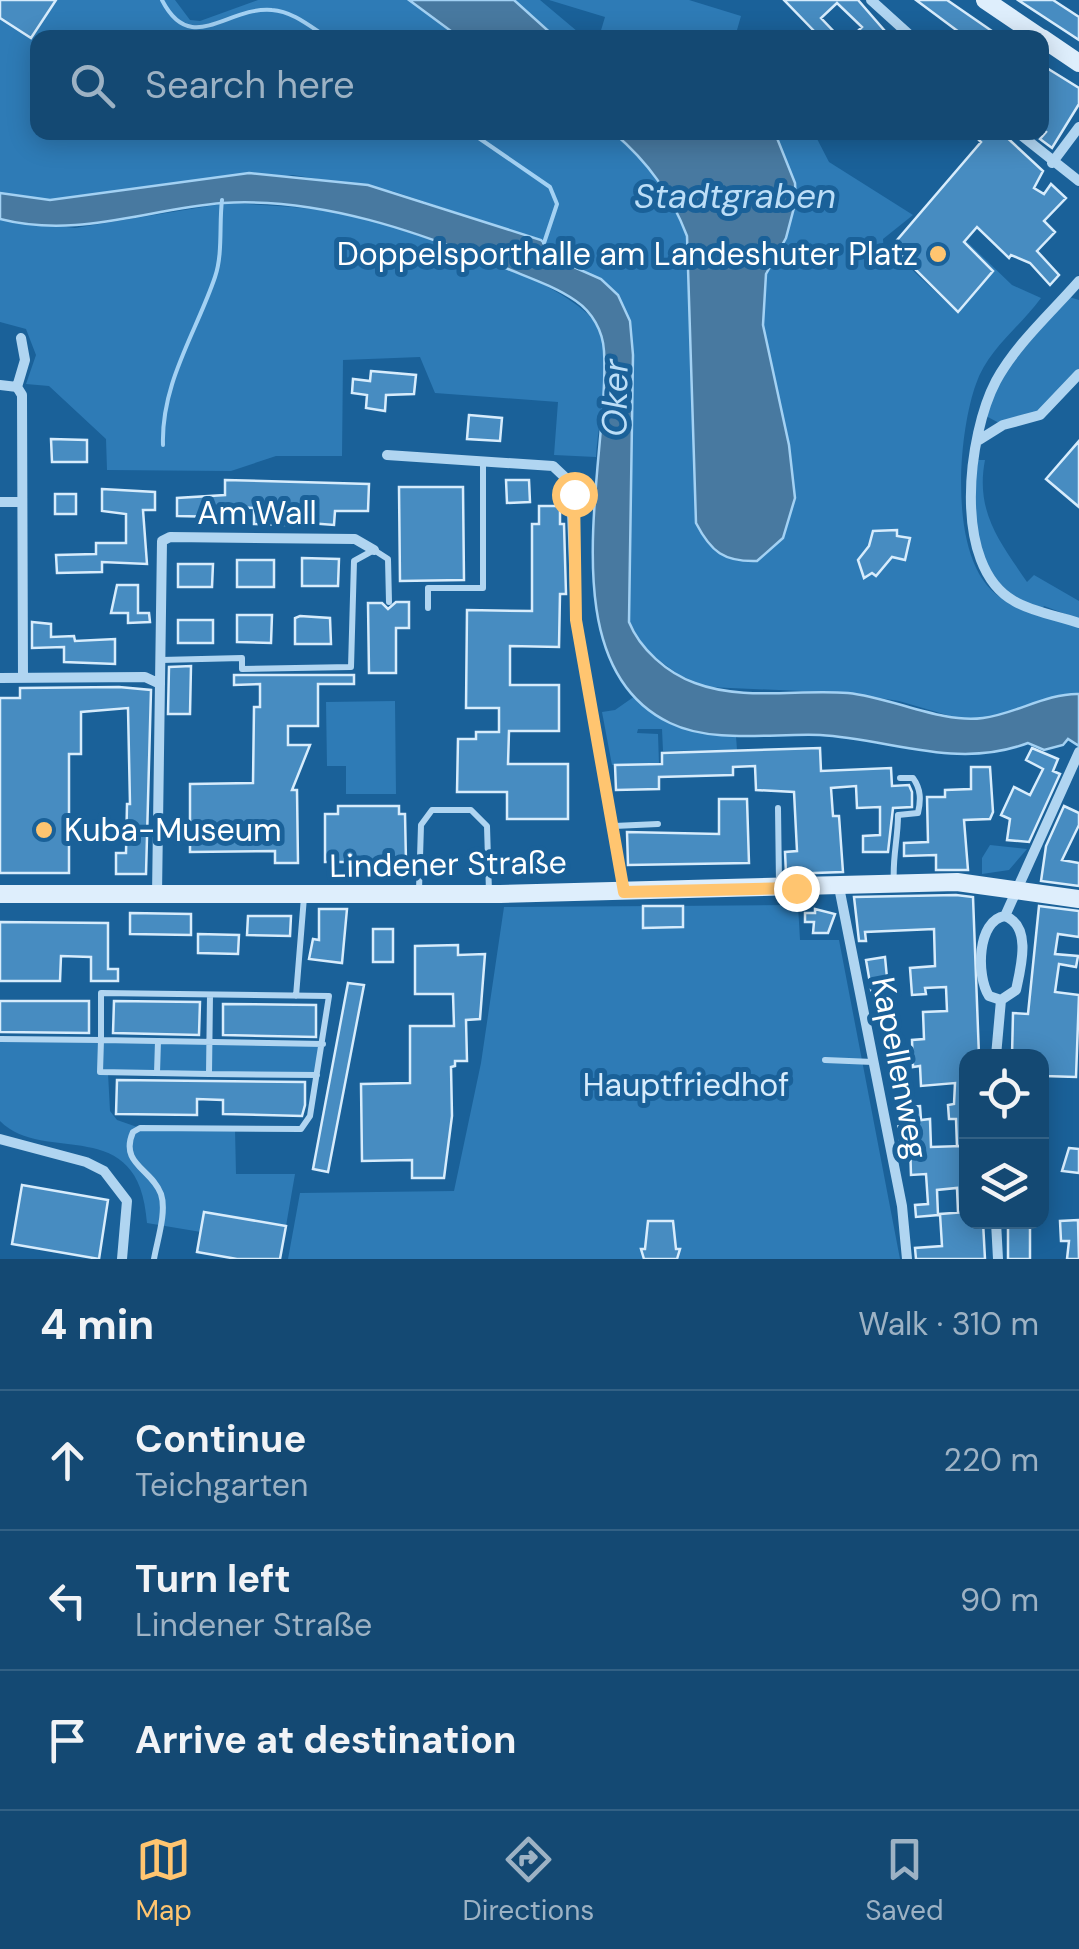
<!DOCTYPE html>
<html lang="en">
<head>
<meta charset="utf-8">
<style>
  body { margin:0; font-family:"DM Sans",sans-serif; background:#1d5078; color:#f1f3f6 }
  .controls { position:absolute; right:30px; bottom:30px; display:grid; overflow:hidden; border-radius:20px; box-shadow:0 5px 25px #0003 }
  .controls button { width:90px; height:90px; display:grid; place-items:center; padding:0; border:0; border-bottom:2px solid #336185; background:#144973; color:#f1f3f6; font:50px sans-serif }
  .stop { position:absolute; width:30px; height:30px; margin:-22px; border:8px solid #ffc570; border-radius:50%; background:#fff }
  .stop.end { background:#ffc570; border-color:#fff; box-shadow:0 2px 10px #0008 }
  .list { margin:0; padding:0; list-style:none }
  h2 { display:flex; justify-content:space-between; align-items:center; height:130px; margin:0; padding:0 40px; font-size:42px }
  h2 small { font-size:32px; font-weight:400; color:#9db2c4 }
  .list li { display:grid; grid-template-columns:65px 1fr auto; gap:30px; align-items:center; box-sizing:border-box; height:140px; padding:0 40px; border-top:2px solid #336185 }
  .list b { display:block; font-size:38px; white-space:nowrap }
  .list p { margin:0; font-size:32px; white-space:nowrap; color:#9db2c4 }
  .list em { font-size:32px; font-style:normal; color:#9db2c4 }
  .icon { flex:none; width:55px; height:55px; fill:none; stroke:currentColor; stroke-width:2; stroke-linecap:round; stroke-linejoin:round }
  .map { position:relative; flex:none; width:1079px; height:1259px; overflow:hidden }
  .search { position:absolute; background:#144973; box-shadow:0 5px 25px #0003; left:30px; right:30px; top:30px; height:110px; display:flex; align-items:center; gap:25px; box-sizing:border-box; padding:0 35px; border-radius:20px; color:#9db2c4; font-size:38px }
  .sheet { height:550px; background:#144973 }
  nav { display:flex; justify-content:space-around; align-items:center; box-sizing:border-box; height:140px; border-top:2px solid #336185; background:#144973; font-size:28px; color:#9db2c4 }
  nav a { display:grid; justify-items:center; gap:5px }
  nav .on { color:#ffc570 }
  .map>svg:first-child { display:block }
  .green { fill:#2e7bb6 }
  .water { fill:#4879a0; stroke:#a3d1f3; stroke-width:2.5 }
  .lines { fill:none; stroke-linecap:round; stroke-linejoin:round }
  .stream { stroke:#a3d1f3; stroke-width:4 }
  .building { fill:#478cc1; stroke:#d7ecfc; stroke-width:2.5 }
  .lane { stroke:#b0d5f1; stroke-width:6 }
  .street { stroke:#b0d5f1; stroke-width:10 }
  .secondary { stroke:#deeefc; stroke-width:18 }
  .route { stroke:#ffc570; stroke-width:12 }
  .poi-dot { fill:#ffc570; stroke:#1a6199; stroke-width:4 }
  .labels { text-anchor:middle; dominant-baseline:central; stroke-width:10; stroke-linejoin:round; paint-order:stroke }
  .poi-label { font-size:32px; fill:#fff; stroke:#1a6199; text-anchor:end }
  .street-label { font-size:32px; fill:#fff; stroke:#1a6199 }
  .park-label { font-size:32px; fill:#d7ecfc; stroke:#1a6199 }
  .water-label { font-size:35px; font-style:italic; fill:#bcdef7; stroke:#1a6199 }
</style>
</head>
<body>
<div class="map">
<svg width="1079" height="1259" viewBox="0 0 1079 1259">
  <rect width="100%" height="100%" fill="#1a6199"/>
  <path class="green" d="M0,0h175l15,20 10,1 58,-21h282l44,37 -546,1v94l776,1 15,29 84,53 -30,24 1,18 23,8 50,47 36,-41 -33,-36 52,50 29,13c-21,29 -53,51 -65,86 -19,52 -31,196 36,219 -42,-48 -40,-82 -37,-143h10c-10,52 15,82 42,122l7,-7 45,26v18l-35,-13 -2,3 37,14v71l-98,25 -24,-1 -58,-17 -52,-8 -139,-6 -29,-12 -31,-23 -19,-30 -1,-138 -26,-204 -42,-19 -19,-21 -149,-49 -99,-16 -243,25 -50,-7z
    M549,0h140l52,16 -6,21h-136l6,-20z
    M227,203c40,2 82,4 121,11 52,10 231,69 251,115 13,31 -1,94 -3,128l-42,-2 4,-53 -123,-9 -15,-36 -77,3 -1,96h-66l-45,15 -124,-1 -1,-31 -57,-53 -23,-2 10,-29 -10,-26 -26,-7v-103l75,9z
    M1066,296l13,4v74l-39,41 -37,10 -19,-10 11,-31z
    M635,696l33,27 68,13 1,14 -74,1 -1,-22h-24l-1,4 21,1 1,30 -47,1 -10,-53 13,-2z
    M395,701l1,93h-50v-28h-19l-1,-64z
    M990,845l37,4 -18,21 -27,4v-16z
    M798,905l2,35h39l61,319h-612l12,-66 154,-2 27,-128 23,-156 154,-1 5,6 5,-6z
    M0,1039l323,5 -6,31 -209,-2 2,38 7,9 23,8 95,1 1,45h59l-9,52 -85,6 -54,-9c-7,-112 -103,-57 -147,-102z"/>
  <path class="water" d="M409,0h105l41,37h-96z
    M614,133h161l20,50 1,17 -10,38 -20,36 -3,51 26,120 6,53 -12,40 -26,23c-33,1 -46,-9 -61,-38l-9,-287c-16,-42 -39,-74 -73,-103z
    M249,173l119,12 173,55 19,21 41,18 17,16 12,26 3,34 -4,267c11,27 38,51 66,61 47,18 104,6 153,10 43,4 94,31 135,25 32,-4 64,-25 96,-24v52l-11,-7 -5,6 -19,5 -16,-7c-71,27 -137,-4 -208,-8 -46,-2 -107,9 -150,-12 -124,-59 -60,-266 -66,-372 -1,-20 -12,-39 -28,-50 -20,-14 -46,-23 -68,-32 -88,-37 -188,-72 -285,-66 -77,6 -145,36 -223,16v-26l50,7z"/>
  <g class="lines">
    <path class="stream" d="M162,0c29,57 65,6 110,10 20,1 39,17 56,28
      M470,132l80,55 7,17 -13,39
      M163,445c-2,-62 33,-112 52,-168 8,-23 4,-53 7,-77"/>
  </g>
  <path class="building" d="M0,0h56l-25,38 -31,-20z
    M784,0h74l33,38h-40l11,-11 -25,-24 -16,15 19,20h-32l6,-7z
    M916,0h31l55,38h-35z
    M1018,0h35l26,17v23z
    M1042,65l37,23v16l-27,44 -12,-9 6,-7 -4,-3z
    M971,132h30l42,39 -9,17 10,6 7,-10 15,14 -22,23 11,11 -18,19 22,24 -9,10 -20,-22 -19,-8 -2,3 -32,-31 -13,15 29,29 -35,41 -66,-66 89,-104z
    M371,371l45,4 -2,19 -28,1 -1,16 -19,-3 1,-13 -15,-2 1,-14 17,2z
    M469,415l33,3 -2,23 -33,-2z
    M51,439l36,1v22h-35z
    M1079,441v66l-33,-28z
    M225,480l144,4 -1,27h-33l-1,14 -25,-2 -1,-15h-22v17l-32,-1v-16l-23,-1v17h-10v-7l-44,-1v-18l48,-3z
    M506,480h23l1,22 -23,1z
    M399,487h64l1,93 -64,1z
    M102,489l53,3v18h-12l4,54 -45,-2v10l-45,1 -1,-18 40,-1v-11h30v-29l-24,-3z
    M55,494h21v20h-21z
    M539,506h21v18h4l2,70h-6l-1,53 -49,-1v39h49v46h-50l-1,33h60v55h-61v-27h-50l1,-53h18v-7h23v-24h-33l1,-98 65,1v-87h7z
    M897,530v6l13,2 -5,22 -13,-3 -16,19 -4,-3 -8,5 -6,-18 11,-14 4,-15z
    M302,558l37,1 -1,27h-36z
    M237,560h37v27h-37z
    M178,564h35l-1,23h-34z
    M117,585h21v28h11l1,9 -22,1v-10h-17z
    M396,602h13v26h-13v45h-27l-1,-70h14l6,6z
    M237,615h35l-1,28 -34,-1z
    M300,616l30,2 1,26h-36v-26z
    M178,620h35v23h-35z
    M32,622l19,2v13l23,-1 1,5 40,-2v25l-51,-2v-15l-32,1z
    M191,666l-1,48h-22l1,-47z
    M234,675h120v9h-36v42h-30v19h22l-18,45h5l1,73h-23v-12l-85,1v-68l63,-1 1,-76h6v-23l-26,1z
    M119,687l32,3 -5,184h-30v-21h10l1,-49h3l-2,-96 -47,4v42h-12v119h-69v-175h20v-10z
    M820,748l1,23 70,-3 1,18 17,-1 3,7v15l-19,1 -5,44h-25v-16l17,-1v-28l-23,1 -1,-22 -25,2 2,28h6l4,56 -57,2 -1,-22 12,-1 -3,-59 -38,-2 -1,-24 -22,1v8l-74,2v12l-43,1 -1,-25 47,-1v-11z
    M1032,748l26,11 -5,12 7,3 -31,68 -22,-2 3,-21 -9,-4 13,-28 16,8 13,-26 -17,-9z
    M971,767h19l3,45 -3,7 -26,1 4,50h-32v-15l-32,1v-13l24,-1 -1,-45h18v-7l26,-1z
    M719,799h28l2,64 -121,2 -1,-33 92,2z
    M338,806h61v8h6l1,48h-81v-48h13z
    M1064,806l15,7v12l-17,35 17,3v23l-38,-5 5,-35z
    M956,895l17,2 6,159h-13v90h-9l-1,-27h-7l-1,-14 6,-1 1,-21 -34,3 -1,-20 -7,1 -1,-27 12,-1 -1,-27 24,-1 -1,-24 -21,1 1,6 -14,1 -2,-27 25,-2 -1,-37 -69,3 1,9h-7l-5,-44z
    M643,906h40v21l-40,1z
    M1039,906l40,5v26l-21,-3 -3,20 23,2 -2,11 -17,-3 -4,28 24,3 -3,82 -32,-1 -2,-20h-30l1,-43 15,1z
    M319,909h28l-5,54 -33,-4 4,-20 6,1z
    M815,909l20,5 -7,19h-15l1,-11h-9v-9h10z
    M130,913l61,1v21l-61,-1z
    M248,916h43l-1,20 -43,-1z
    M0,922l108,1v46h10v12h-27v-24l-30,-1 -1,25h-60z
    M373,929h20v33h-20z
    M198,934l41,1 -1,19 -40,-1z
    M458,945v10l27,-1 -5,65 -14,1 1,41h-12v5l-4,1 1,49 -8,62h-32v-18l-50,1 -1,-77 49,-1v-57h44l-1,-32h-38v-48z
    M885,957l2,21 -7,1 2,15 -10,1 -6,-35z
    M348,983l16,2 -36,187 -15,-3z
    M0,1001h89v32l-89,-1z
    M114,1001l86,1 -1,33 -86,-2z
    M223,1004l93,1v32l-93,-2z
    M117,1080l188,2v23l-3,11 -79,-2v-14l-26,-1v16l-81,-1z
    M907,1097l1,10 12,-1 1,14 9,-1 1,28 30,-1v24h5v42h-8l-1,-24 -20,2 1,25 -22,2 -1,-12 13,-1 -2,-30 -15,1 -1,-32h-10l-4,-45z
    M1069,1148l10,1v24l-17,-2z
    M22,1185l86,15 -9,59 -87,-15z
    M204,1212l82,14 -6,33h-43l-40,-7z
    M966,1212v10h17l2,37h-69l-1,-11 27,-2 -2,-32z
    M1078,1220l1,39h-12l2,-18h-8l-1,-20z
    M648,1221h25l3,28h4l-3,10h-33l-3,-10h4z
    M1008,1222h22v37h-22z"/>
  <g class="lines">
    <path class="lane" d="M428,608v-20h55v-127
      M161,660l81,-2v11l109,-2 3,-106 20,-11 14,9 1,43
      M778,808l1,75
      M614,826l44,-2
      M894,883c-2,-24 4,-44 4,-68l20,-2c3,-13 3,-24 -5,-35h-13
      M419,890l2,-65 11,-15h39l16,16 2,66
      M210,995l-1,79 -109,-2 1,-32c74,1 148,2 222,4
      M296,996l8,-99
      M0,1039l101,1v-47l228,3 -19,120 -9,13 -161,-1 -7,4c-14,32 19,37 28,62 6,18 -4,47 -7,65
      M825,1060l48,2
      M157,1073l1,-32
      M209,1074l108,1"/>
    <path class="street" d="M871,0l42,38
      M1017,132l62,49
      M1052,163l27,-36
      M1079,281c-27,31 -63,63 -83,100 -28,53 -45,185 18,220 18,11 45,15 65,22
      M21,338l4,22 -8,27 5,8 1,283
      M0,385l17,2
      M979,440l24,-15 37,-10 39,-41
      M387,455l166,11 18,17 5,137 48,272
      M0,502h21
      M0,678l145,-1 15,7
      M839,887l63,319 5,53
      M157,895l5,-354 8,-4 185,2 19,11
      M1005,916c27,10 16,51 11,74l-15,10 -12,-4c-13,-20 -12,-76 16,-80z
      M1005,916l74,-164
      M996,1056l5,-56
      M0,1139l86,23 18,9 23,30 -5,58
      M996,1222l2,37"/>
    <path class="secondary" d="M985,0l56,38
      M1042,38l37,25
      M0,894h500l457,-12 122,17"/>
  </g>
  <g class="lines">
    <path class="route" d="M574,494l2,126 48,272 172,-4"/>
  </g>
  <g class="poi-dot">
    <circle cx="938" cy="254" r="10"/>
    <circle cx="44" cy="830" r="10"/>
  </g>
  <g class="labels">
    <g class="poi-label">
      <text x="918" y="254">Doppelsporthalle am Landeshuter Platz</text>
      <text x="64" y="830" text-anchor="start">Kuba-Museum</text>
    </g>
    <g class="street-label">
      <text x="257" y="513">Am Wall</text>
      <text transform="translate(448 864) rotate(-1)">Lindener Straße</text>
      <text transform="translate(900 1068) rotate(79)">Kapellenweg</text>
    </g>
    <g class="park-label">
      <text x="686" y="1085">Hauptfriedhof</text>
    </g>
    <g class="water-label">
      <text x="735" y="196">Stadtgraben</text>
      <text transform="translate(615 398) rotate(-89)">Oker</text>
    </g>
  </g>
</svg>
<div class="controls">
<button><svg class="icon" aria-label="locate" viewBox="0 0 24 24"><circle cx="12" cy="12" r="6"/><path d="M12 2v4M12 18v4M2 12h4M18 12h4"/></svg></button>
<button><svg class="icon" aria-label="layers" viewBox="0 0 24 24"><path d="M12 4l9 5-9 5-9-5zM3 14l9 5 9-5"/></svg></button>
</div>
<div class="stop" style="left:574px;top:494px"></div>
<div class="stop end" style="left:796px;top:888px"></div>
<div class="search"><svg class="icon" aria-label="search" viewBox="0 0 24 24"><circle cx="10" cy="10" r="6"/><path d="M15 15l6 6"/></svg>Search here</div>
</div>
<section class="sheet">
<h2>4 min<small>Walk · 310 m</small></h2>
<ul class="list">
<li><svg class="icon" aria-label="ahead" viewBox="0 0 24 24"><path d="M12 20V5M6 11l6-6 6 6"/></svg><div><b>Continue</b><p>Teichgarten</p></div><em>220 m</em></li>
<li><svg class="icon" aria-label="left" viewBox="0 0 24 24"><path d="M17 20v-9H6M10 6l-5 5 5 5"/></svg><div><b>Turn left</b><p>Lindener Straße</p></div><em>90 m</em></li>
<li><svg class="icon" aria-label="arrive" viewBox="0 0 24 24"><path d="M6 21V4h12l-3 4 3 4H6"/></svg><div><b>Arrive at destination</b></div></li>
</ul>
</section>
<nav>
<a class="on"><svg class="icon" aria-label="map" viewBox="0 0 24 24"><path d="M3 6l6-2 6 2 6-2v14l-6 2-6-2-6 2zM9 4v14M15 6v14"/></svg>Map</a>
<a><svg class="icon" aria-label="directions" viewBox="0 0 24 24"><path d="M12 3l9 9-9 9-9-9zM9 14v-3h6M13 9l2 2-2 2"/></svg>Directions</a>
<a><svg class="icon" aria-label="saved" viewBox="0 0 24 24"><path d="M7 4h10v16l-5-4-5 4z"/></svg>Saved</a>
</nav>
</body>
</html>
